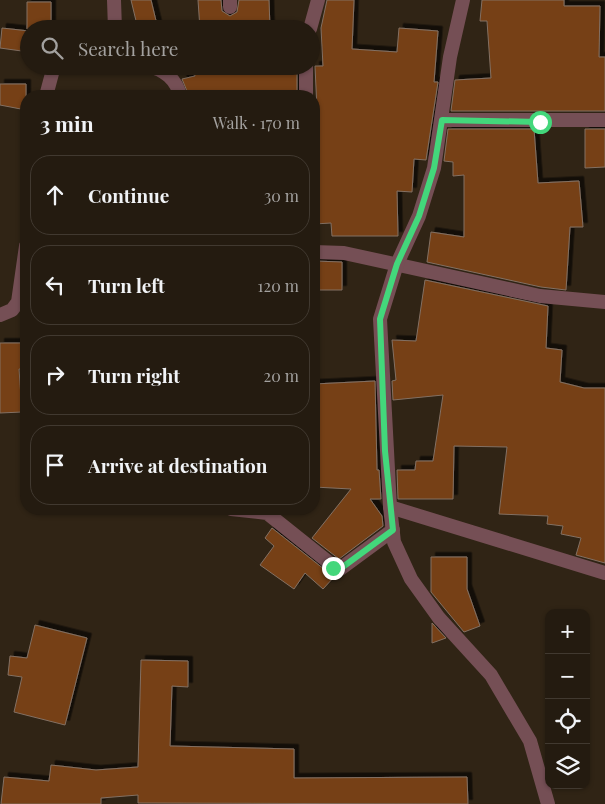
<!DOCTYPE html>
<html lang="en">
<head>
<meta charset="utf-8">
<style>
  body { margin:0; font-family:"Playfair Display",serif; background:#30281e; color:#f1f3f6 }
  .controls { position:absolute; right:15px; bottom:15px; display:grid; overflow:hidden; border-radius:10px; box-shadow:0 1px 4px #0004 }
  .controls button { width:45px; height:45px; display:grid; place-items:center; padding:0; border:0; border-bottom:1px solid #413930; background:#241b10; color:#f1f3f6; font:25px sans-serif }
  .stop { position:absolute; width:15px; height:15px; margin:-11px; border:4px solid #43d77b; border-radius:50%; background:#fff }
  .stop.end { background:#43d77b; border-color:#fff; box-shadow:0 1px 5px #0008 }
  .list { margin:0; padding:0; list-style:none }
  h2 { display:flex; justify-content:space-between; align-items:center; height:65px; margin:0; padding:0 20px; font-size:21px }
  h2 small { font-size:16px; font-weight:400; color:#a3a19f }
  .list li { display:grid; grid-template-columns:32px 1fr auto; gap:15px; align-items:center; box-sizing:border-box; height:80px; margin:0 10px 10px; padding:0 10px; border:1px solid #413930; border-radius:20px }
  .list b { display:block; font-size:19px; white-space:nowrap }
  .list em { font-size:16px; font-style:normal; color:#a3a19f }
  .icon { flex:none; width:28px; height:28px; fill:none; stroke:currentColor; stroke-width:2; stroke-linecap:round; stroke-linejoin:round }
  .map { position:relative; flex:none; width:605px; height:804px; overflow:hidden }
  .search { position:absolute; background:#241b10; box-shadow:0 1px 4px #0004; left:20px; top:20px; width:300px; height:55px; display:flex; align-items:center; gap:12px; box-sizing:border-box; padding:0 18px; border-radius:28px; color:#a3a19f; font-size:19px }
  .panel { position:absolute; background:#241b10; box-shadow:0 1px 4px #0004; left:20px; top:90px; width:300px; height:425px; border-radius:20px }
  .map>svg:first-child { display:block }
  .building { fill:#764014; stroke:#837063; filter:url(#shadow) }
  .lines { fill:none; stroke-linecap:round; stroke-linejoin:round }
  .minor { stroke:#754f55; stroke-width:14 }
  .tertiary { stroke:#754f55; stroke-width:14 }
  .route { stroke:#43d77b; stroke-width:6 }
</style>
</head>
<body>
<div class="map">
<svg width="605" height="804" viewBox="0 0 605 804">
  <defs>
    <filter id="shadow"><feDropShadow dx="4.5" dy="-4.5" stdDeviation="0" flood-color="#0009"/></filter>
  </defs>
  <rect width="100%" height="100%" fill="#302415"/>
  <path class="building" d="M131,0h20l7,29h-20z
    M198,0h23l1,11 8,5 7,-4 2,-12h30l1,29h-70z
    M327,0h27l-2,49 45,3 2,-24 39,3 -4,51h4l-12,78 -12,-1 -2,33 -15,-1 1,45h-66l-1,-13 -17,1v-71h5l-4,-87h8l-2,-38z
    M482,0h82v6h36l-1,51h6v54h-154l4,-31 36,-2 -4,-57h-7z
    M27,2h24v27h-24z
    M2,28l27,3v21l-29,-4z
    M193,66h104v30h-108l-7,-17 13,-3z
    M0,84h26v26l-26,-5z
    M448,129h86l4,54 41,-2 4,46h-13l-4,63 -25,-3 -114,-25 4,-30 33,5v-62l-11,1v-14l-9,-1z
    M585,129h20v38l-20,1z
    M314,261l28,1v28h-28z
    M425,280l123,26 -2,42 16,2 -2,32 24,6h21v175l-29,-8 5,-17 -20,-4 2,-8 -16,-2 1,-8 -49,-2 8,-67 -53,-1 -1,53h-55l-1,-29h18l1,-9h17l10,-66 -50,5 -1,-19 4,-1 -4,-40 24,1z
    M0,343h26v26h-7l3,43 -22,1z
    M375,381l2,89h2l2,29h-11l12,17 1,10 -44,33 -27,-21 39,-49 -37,-2v-103z
    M272,528l62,49 -11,12 -18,-16 -11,16 -34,-24 14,-19 -9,-8z
    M431,557h36v32l13,37 -16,6 -33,-40z
    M432,623l1,1 13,14 -14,5z
    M35,625l52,13 -22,87 -51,-13 8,-35 -14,-2 2,-19 17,2z
    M141,660l47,1v26l-16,-1 -2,60 124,3v29l173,-1 1,27 -330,-1v-8l-37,3v6h-100l3,-27 45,4 2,-16 45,5 42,-3z"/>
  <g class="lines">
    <path class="minor" d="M114,0l1,29
      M230,7v-7
      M310,29l8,-29
      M148,66c16,3 29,14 32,30
      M46,96l8,-30
      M306,96v-30
      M442,120h163
      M314,252l30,1 196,43 65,6
      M0,315l12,-5 6,-8 8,-56
      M390,507l215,66
      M231,509l36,4 70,56h3l53,-39"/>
    <path class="tertiary" d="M463,0l-13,57 -16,111 -15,48 -22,48 -17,55 10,188 4,35 17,37 28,39 52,57 39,66 18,63"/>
  </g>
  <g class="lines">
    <path class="route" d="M333,568l7,1 53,-39 -8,-79 -5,-132 17,-55 22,-48 15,-48 8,-48 98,2"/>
  </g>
</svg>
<div class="controls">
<button>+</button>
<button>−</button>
<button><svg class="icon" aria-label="locate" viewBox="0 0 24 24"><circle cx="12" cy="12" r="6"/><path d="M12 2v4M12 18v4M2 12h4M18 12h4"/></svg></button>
<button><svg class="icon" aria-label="layers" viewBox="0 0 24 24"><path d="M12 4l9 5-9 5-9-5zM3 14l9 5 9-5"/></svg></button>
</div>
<div class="stop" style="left:540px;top:122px"></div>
<div class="stop end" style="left:333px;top:568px"></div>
<div class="search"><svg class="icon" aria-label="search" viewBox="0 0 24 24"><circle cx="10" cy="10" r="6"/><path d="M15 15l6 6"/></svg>Search here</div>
<section class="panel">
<h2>3 min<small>Walk · 170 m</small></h2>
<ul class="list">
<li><svg class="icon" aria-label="ahead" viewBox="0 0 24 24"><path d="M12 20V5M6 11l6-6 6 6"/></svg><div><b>Continue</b></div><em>30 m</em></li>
<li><svg class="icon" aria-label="left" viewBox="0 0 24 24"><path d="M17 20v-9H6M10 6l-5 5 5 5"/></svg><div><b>Turn left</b></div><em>120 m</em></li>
<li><svg class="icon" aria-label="right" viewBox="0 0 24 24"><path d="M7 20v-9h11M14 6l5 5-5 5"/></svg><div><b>Turn right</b></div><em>20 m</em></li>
<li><svg class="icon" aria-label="arrive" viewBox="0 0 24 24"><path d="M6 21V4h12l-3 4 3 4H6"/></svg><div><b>Arrive at destination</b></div></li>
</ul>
</section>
</div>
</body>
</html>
